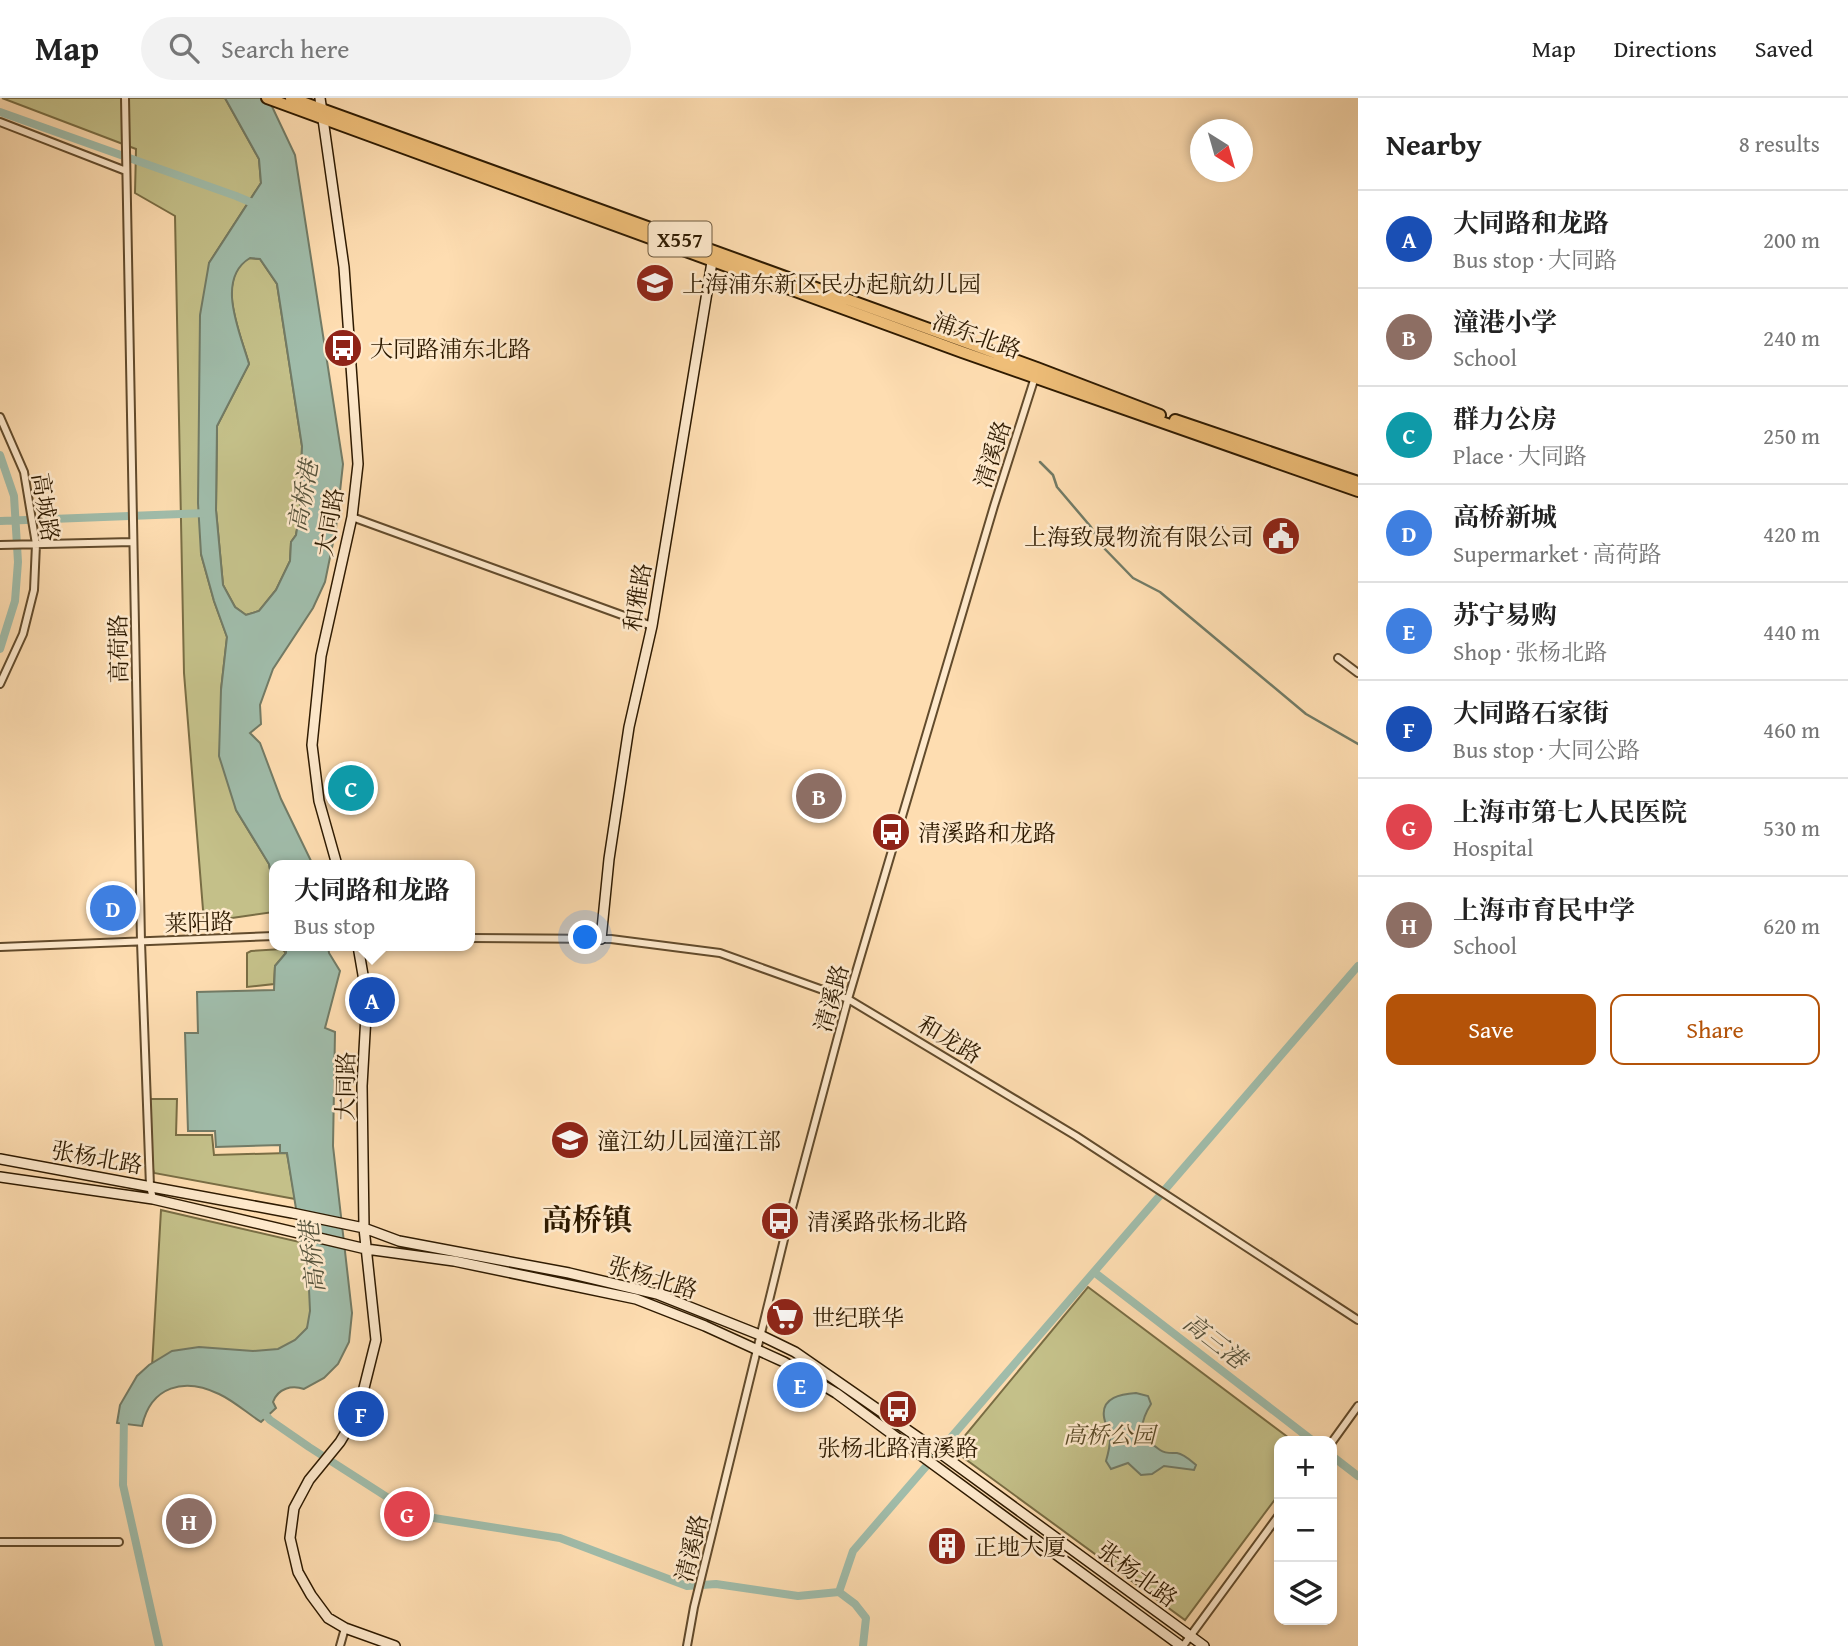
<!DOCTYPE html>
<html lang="en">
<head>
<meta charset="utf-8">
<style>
  body { margin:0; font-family:"Gentium Book Plus","Noto Serif SC",serif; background:#f2f2f2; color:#222 }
  .controls { position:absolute; right:21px; bottom:21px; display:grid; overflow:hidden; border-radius:14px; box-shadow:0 4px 10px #0003 }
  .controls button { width:63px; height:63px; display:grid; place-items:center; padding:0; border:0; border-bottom:2px solid #e0e0e0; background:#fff; color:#222; font:35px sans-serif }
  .compass { position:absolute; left:1190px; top:21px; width:63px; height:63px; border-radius:50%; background:#fff; box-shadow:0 4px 10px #0003; rotate:143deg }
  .you { position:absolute; left:586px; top:840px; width:24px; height:24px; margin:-18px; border:5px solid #fff; border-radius:50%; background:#1a73e8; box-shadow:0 0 0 10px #1a73e833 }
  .badge { display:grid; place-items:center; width:46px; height:46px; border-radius:50%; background:#b45309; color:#fff; font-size:23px; font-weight:700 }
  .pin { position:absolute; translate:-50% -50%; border:4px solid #fff; box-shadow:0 2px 7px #0006 }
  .popup { position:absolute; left:269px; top:762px; width:206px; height:91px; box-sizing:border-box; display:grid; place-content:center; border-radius:14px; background:#fff; filter:drop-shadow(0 2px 5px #0005); font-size:23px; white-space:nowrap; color:#767676 }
  .popup b { font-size:26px; color:#222 }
  .popup::after { content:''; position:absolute; left:50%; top:100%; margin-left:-14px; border:14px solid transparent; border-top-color:#fff }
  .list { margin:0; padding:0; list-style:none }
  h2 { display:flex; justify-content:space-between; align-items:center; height:91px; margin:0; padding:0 28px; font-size:30px }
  h2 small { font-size:23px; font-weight:400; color:#767676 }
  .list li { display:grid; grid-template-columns:46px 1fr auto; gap:21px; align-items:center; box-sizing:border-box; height:98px; padding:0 28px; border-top:2px solid #e0e0e0 }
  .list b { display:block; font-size:26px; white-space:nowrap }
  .list p { margin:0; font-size:23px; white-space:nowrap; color:#767676 }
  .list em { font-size:23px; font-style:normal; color:#767676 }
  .actions { display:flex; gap:14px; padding:21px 28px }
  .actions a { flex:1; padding:16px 0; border:2px solid #b45309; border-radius:14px; text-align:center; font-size:24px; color:#b45309 }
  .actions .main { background:#b45309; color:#fff }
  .icon { flex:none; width:38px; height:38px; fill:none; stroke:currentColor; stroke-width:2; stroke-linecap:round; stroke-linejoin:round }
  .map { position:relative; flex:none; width:1358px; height:1548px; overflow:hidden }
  header { display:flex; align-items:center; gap:42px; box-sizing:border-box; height:98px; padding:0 35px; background:#fff; border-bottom:2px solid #e0e0e0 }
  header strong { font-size:33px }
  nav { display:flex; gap:38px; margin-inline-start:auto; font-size:24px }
  .search { width:490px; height:63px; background:#f2f2f2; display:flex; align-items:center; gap:18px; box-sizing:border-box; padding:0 24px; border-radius:38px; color:#767676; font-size:26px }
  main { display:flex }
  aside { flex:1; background:#fff }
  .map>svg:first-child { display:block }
  .green { fill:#c4c089; stroke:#796d44; stroke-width:2 }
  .water { fill:#a0bcaa; stroke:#727b66; stroke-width:2; fill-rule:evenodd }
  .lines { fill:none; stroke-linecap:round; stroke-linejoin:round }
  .stream { stroke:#727b66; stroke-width:2.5 }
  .canal { stroke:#a0bcaa; stroke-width:8 }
  .street-casing { stroke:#624b2c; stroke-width:10 }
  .secondary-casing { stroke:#2e1a00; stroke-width:12 }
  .primary-casing { stroke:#2e1a00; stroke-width:14 }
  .street { stroke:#fee9cc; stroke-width:6 }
  .secondary { stroke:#fee9cc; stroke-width:9 }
  .primary { stroke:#efbe78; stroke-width:10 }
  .labels { text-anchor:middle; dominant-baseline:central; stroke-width:5; stroke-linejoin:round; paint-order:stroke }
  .shield { fill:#fee9cc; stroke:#6c583d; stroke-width:2 }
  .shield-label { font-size:21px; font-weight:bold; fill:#2e1a00 }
  .poi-label { font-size:23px; fill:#2e1a00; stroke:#fee9cc; text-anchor:start }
  .street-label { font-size:23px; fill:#2e1a00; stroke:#fee9cc }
  .park-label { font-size:23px; font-style:italic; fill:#5b4c29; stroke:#fee9cc }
  .water-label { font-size:24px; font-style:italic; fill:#56533c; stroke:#fee9cc }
  .district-label { font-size:30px; font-weight:bold; fill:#2e1a00; stroke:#fee9cc }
</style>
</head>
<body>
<header>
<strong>Map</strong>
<div class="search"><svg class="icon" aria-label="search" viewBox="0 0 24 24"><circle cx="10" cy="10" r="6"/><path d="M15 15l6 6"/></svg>Search here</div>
<nav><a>Map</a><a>Directions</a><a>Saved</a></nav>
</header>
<main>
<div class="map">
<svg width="1358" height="1548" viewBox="0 0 1358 1548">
  <rect width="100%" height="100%" fill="#feddb1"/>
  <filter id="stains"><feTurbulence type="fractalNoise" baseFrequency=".00286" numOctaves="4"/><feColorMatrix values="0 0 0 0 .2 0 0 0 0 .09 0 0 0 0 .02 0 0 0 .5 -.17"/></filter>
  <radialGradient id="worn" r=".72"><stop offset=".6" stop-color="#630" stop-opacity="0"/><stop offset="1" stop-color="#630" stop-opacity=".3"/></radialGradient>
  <path class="green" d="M2,0h223l34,61 2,24 -52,80 -8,291 13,47 13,36 -6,53 15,120 33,54 5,27v21l-70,10 -20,-249 -9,-457 -40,-23 1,-44z
    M249,160l11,1 17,25 25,162 -2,65 -4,24 -5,7 -1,19 -14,29 -17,21 -13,4 -11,-8 -12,-22 -7,-75 1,-84 32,-62c-9,-32 -34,-85 0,-106z
    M282,851l4,4 -11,13 -1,18 -27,3v-34l4,-2z
    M150,1001h27l-1,36h36l2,20 73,-2 8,46 -141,-26 -3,-11z
    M161,1112l156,36 10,52 -41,61 -134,8z
    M1088,1189l205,154h-14v53l-94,126 -232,-170z"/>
  <path class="water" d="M225,0h43l27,57 48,309 -7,64 -11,54 -12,26 -40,61 -13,36 1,19 -11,9 10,10 21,56 32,66h-39v26l-5,-27 -33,-54 -17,-54 2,-66 6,-53 -13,-36 -13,-47 -3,-51 2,-188 9,-52 52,-80 -2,-24zM250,160l10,1 17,25 25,162 -2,65 -4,24 -5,7 -1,19 -14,29 -17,21 -13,4 -11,-8 -12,-22 -7,-75 1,-84 32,-62c-9,-32 -34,-85 1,-106z
    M286,848h42l1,7 11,18 -15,57 10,4 -2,114 19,167 -3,29 -11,22 -14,14 -20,11c-12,-4 -26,-1 -31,13l3,6 -15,14c-14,-9 -27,-21 -42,-28 -35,-17 -68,-8 -77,32l-25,-3 3,-18 17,-29 12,-11 23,-14 27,-4 54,4 25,-2 17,-9 12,-12 3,-17 -1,-22 -22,-136h-7v-8l-64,2 -1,-16h-27l-3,-98h13l-1,-41 77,-2 1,-24 11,-13z
    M1136,1295l12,3 3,8c-13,21 -12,32 9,46 6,4 11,3 17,3 7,1 13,7 19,12l-2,5 -30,-4 -12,8 -11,1 -13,-12 -17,6 -5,-8c2,-7 4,-14 4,-22 -1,-9 -5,-15 -6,-22 -3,-20 18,-23 32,-24z"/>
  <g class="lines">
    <path class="stream" d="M1040,364l13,13 4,12 34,40 10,18 32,33 27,14 146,122 52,30"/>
    <path class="canal" d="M0,14l236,84 24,10
      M0,357l14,41 4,66 -3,39 -15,48
      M0,423l207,-8
      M1094,1174l219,169
      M260,1311l10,11 39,27 106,68 145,23 127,48 29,-2 82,12 41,-4 16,12 11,14 -3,28
      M124,1317l-1,70 36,161
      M1332,1358l26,20
      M839,1494l14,-41 505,-585"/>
    <defs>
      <path id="street" d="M125,0l16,844 9,244 3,13
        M0,24l126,49
        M0,319l24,55 12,72 -2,46 -11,44 -23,50
        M352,419l300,109
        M0,447l133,-3
        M1338,560l20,15
        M470,840l141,1 109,14 128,46 228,137 282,184
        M0,849l274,-11
        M1332,1344l26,-36
        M0,1444h119
        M340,1548l5,-18
        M687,1548l7,-39 94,-384 60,-224 146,-493 41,-129
        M1183,1548l96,-131"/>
      <path id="secondary" d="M320,0l24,169 14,197 -6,53 -31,139 -9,89 7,56 18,64
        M601,841l8,-80 20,-132 23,-101 60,-364
        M358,848l9,52 -5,88 2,142 12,112 -18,72 -18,30 -31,38 -15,28 -4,30 8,34 13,23 17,23 17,10 50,18
        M0,1061l292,54 72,15 35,13 170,32 88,21 103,41 35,17 134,93 275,201
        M0,1079l153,22 213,50 88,12 182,38 69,27 79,36 52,31 345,253"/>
      <path id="primary" d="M267,0l695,254 396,139
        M291,0l746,270 123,47
        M1175,322l183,62"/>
    </defs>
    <use href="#street" class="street-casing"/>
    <use href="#secondary" class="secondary-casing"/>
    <use href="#primary" class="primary-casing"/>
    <use href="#street" class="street"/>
    <use href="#secondary" class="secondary"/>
    <use href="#primary" class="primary"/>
  </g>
  <defs>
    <symbol id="school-disc" viewBox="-11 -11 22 22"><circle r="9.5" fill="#8f2418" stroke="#fee9cc"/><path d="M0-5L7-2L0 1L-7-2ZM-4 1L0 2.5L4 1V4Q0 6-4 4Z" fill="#fff"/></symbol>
    <symbol id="bus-disc" viewBox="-11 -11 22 22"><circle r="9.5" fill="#8f2418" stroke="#fee9cc"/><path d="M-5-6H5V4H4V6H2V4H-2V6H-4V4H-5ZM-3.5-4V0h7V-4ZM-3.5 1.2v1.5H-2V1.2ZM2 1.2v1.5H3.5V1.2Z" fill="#fff"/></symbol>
    <symbol id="civic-disc" viewBox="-11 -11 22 22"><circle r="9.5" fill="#8f2418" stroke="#fee9cc"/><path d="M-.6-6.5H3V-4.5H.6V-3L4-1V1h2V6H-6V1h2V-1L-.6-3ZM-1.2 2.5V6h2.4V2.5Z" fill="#fff"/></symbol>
    <symbol id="supermarket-disc" viewBox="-11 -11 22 22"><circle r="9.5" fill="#8f2418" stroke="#fee9cc"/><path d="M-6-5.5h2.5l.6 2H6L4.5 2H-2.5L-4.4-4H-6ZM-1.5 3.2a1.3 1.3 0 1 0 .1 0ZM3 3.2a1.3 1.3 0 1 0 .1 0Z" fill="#fff"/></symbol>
    <symbol id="building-disc" viewBox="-11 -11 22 22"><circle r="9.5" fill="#8f2418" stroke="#fee9cc"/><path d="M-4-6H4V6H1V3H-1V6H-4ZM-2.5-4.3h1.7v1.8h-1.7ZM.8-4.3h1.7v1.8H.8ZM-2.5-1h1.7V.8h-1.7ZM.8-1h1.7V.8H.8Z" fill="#fff"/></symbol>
  </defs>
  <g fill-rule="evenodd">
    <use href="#school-disc" x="633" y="163" width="44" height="44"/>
    <use href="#bus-disc" x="321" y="228" width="44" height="44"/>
    <use href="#civic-disc" x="1259" y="416" width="44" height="44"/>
    <use href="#bus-disc" x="869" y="712" width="44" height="44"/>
    <use href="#school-disc" x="548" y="1020" width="44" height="44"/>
    <use href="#bus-disc" x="758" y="1101" width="44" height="44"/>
    <use href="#supermarket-disc" x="763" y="1197" width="44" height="44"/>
    <use href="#bus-disc" x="876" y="1289" width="44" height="44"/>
    <use href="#building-disc" x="925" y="1426" width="44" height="44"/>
  </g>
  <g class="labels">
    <rect class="shield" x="648.5" y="123.5" width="63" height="35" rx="5"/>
    <g class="shield-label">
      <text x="680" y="141">X557</text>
    </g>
    <g class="poi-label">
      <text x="682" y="185">上海浦东新区民办起航幼儿园</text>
      <text x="370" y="250">大同路浦东北路</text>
      <text x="1254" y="438" text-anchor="end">上海致晟物流有限公司</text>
      <text x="918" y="734">清溪路和龙路</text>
      <text x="597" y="1042">潼江幼儿园潼江部</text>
      <text x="807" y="1123">清溪路张杨北路</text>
      <text x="812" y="1219">世纪联华</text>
      <text x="898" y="1349" text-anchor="middle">张杨北路清溪路</text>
      <text x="974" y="1448">正地大厦</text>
    </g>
    <g class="street-label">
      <text transform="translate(977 237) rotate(20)">浦东北路</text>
      <text transform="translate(992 356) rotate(-72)">清溪路</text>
      <text transform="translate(46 409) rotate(81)">高城路</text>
      <text transform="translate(329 424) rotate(-80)">大同路</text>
      <text transform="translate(637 499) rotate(-80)">和雅路</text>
      <text transform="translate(118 551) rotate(-91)">高荷路</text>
      <text transform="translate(199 824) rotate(-2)">莱阳路</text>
      <text transform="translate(831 900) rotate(-74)">清溪路</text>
      <text transform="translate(950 941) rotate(31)">和龙路</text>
      <text transform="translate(345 988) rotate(-89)">大同路</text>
      <text transform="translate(97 1059) rotate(10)">张杨北路</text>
      <text transform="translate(653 1179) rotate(17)">张杨北路</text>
      <text transform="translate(691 1450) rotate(-76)">清溪路</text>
      <text transform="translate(1138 1476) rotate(36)">张杨北路</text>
    </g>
    <g class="park-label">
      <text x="1109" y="1336">高桥公园</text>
    </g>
    <g class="water-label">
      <text transform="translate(303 398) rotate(-80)">高桥港</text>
      <text transform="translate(312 1159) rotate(-96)">高桥港</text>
      <text transform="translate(1215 1243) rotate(38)">高三港</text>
    </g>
    <g class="district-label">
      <text x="587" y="1121">高桥镇</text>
    </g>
  </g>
  <rect width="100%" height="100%" filter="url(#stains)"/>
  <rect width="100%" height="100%" fill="url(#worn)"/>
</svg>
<div class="controls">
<button>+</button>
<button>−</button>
<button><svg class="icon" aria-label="layers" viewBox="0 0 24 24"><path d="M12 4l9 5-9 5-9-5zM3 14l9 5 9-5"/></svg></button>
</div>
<svg class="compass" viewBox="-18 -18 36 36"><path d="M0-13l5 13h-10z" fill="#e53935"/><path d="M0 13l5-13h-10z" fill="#767676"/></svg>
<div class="you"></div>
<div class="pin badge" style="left:372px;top:902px;background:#1a4fb4">A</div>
<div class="popup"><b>大同路和龙路</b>Bus stop</div>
<div class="pin badge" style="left:819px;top:698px;background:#8d6e63">B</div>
<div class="pin badge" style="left:351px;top:690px;background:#0f9aa8">C</div>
<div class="pin badge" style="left:113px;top:810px;background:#3f7fe0">D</div>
<div class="pin badge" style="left:800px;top:1287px;background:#3f7fe0">E</div>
<div class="pin badge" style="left:361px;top:1316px;background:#1a4fb4">F</div>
<div class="pin badge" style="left:407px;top:1416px;background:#e0444e">G</div>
<div class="pin badge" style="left:189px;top:1423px;background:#8d6e63">H</div>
</div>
<aside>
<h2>Nearby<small>8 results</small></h2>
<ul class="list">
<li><span class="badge" style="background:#1a4fb4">A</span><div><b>大同路和龙路</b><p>Bus stop · 大同路</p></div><em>200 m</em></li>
<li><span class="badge" style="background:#8d6e63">B</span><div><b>潼港小学</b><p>School</p></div><em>240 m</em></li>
<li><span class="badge" style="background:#0f9aa8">C</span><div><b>群力公房</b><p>Place · 大同路</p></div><em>250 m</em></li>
<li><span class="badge" style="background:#3f7fe0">D</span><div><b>高桥新城</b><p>Supermarket · 高荷路</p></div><em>420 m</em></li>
<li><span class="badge" style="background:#3f7fe0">E</span><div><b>苏宁易购</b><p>Shop · 张杨北路</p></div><em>440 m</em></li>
<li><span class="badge" style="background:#1a4fb4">F</span><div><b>大同路石家街</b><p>Bus stop · 大同公路</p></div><em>460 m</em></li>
<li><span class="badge" style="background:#e0444e">G</span><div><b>上海市第七人民医院</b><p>Hospital</p></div><em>530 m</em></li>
<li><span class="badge" style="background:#8d6e63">H</span><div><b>上海市育民中学</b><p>School</p></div><em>620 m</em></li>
</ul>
<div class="actions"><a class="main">Save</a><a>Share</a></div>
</aside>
</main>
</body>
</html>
